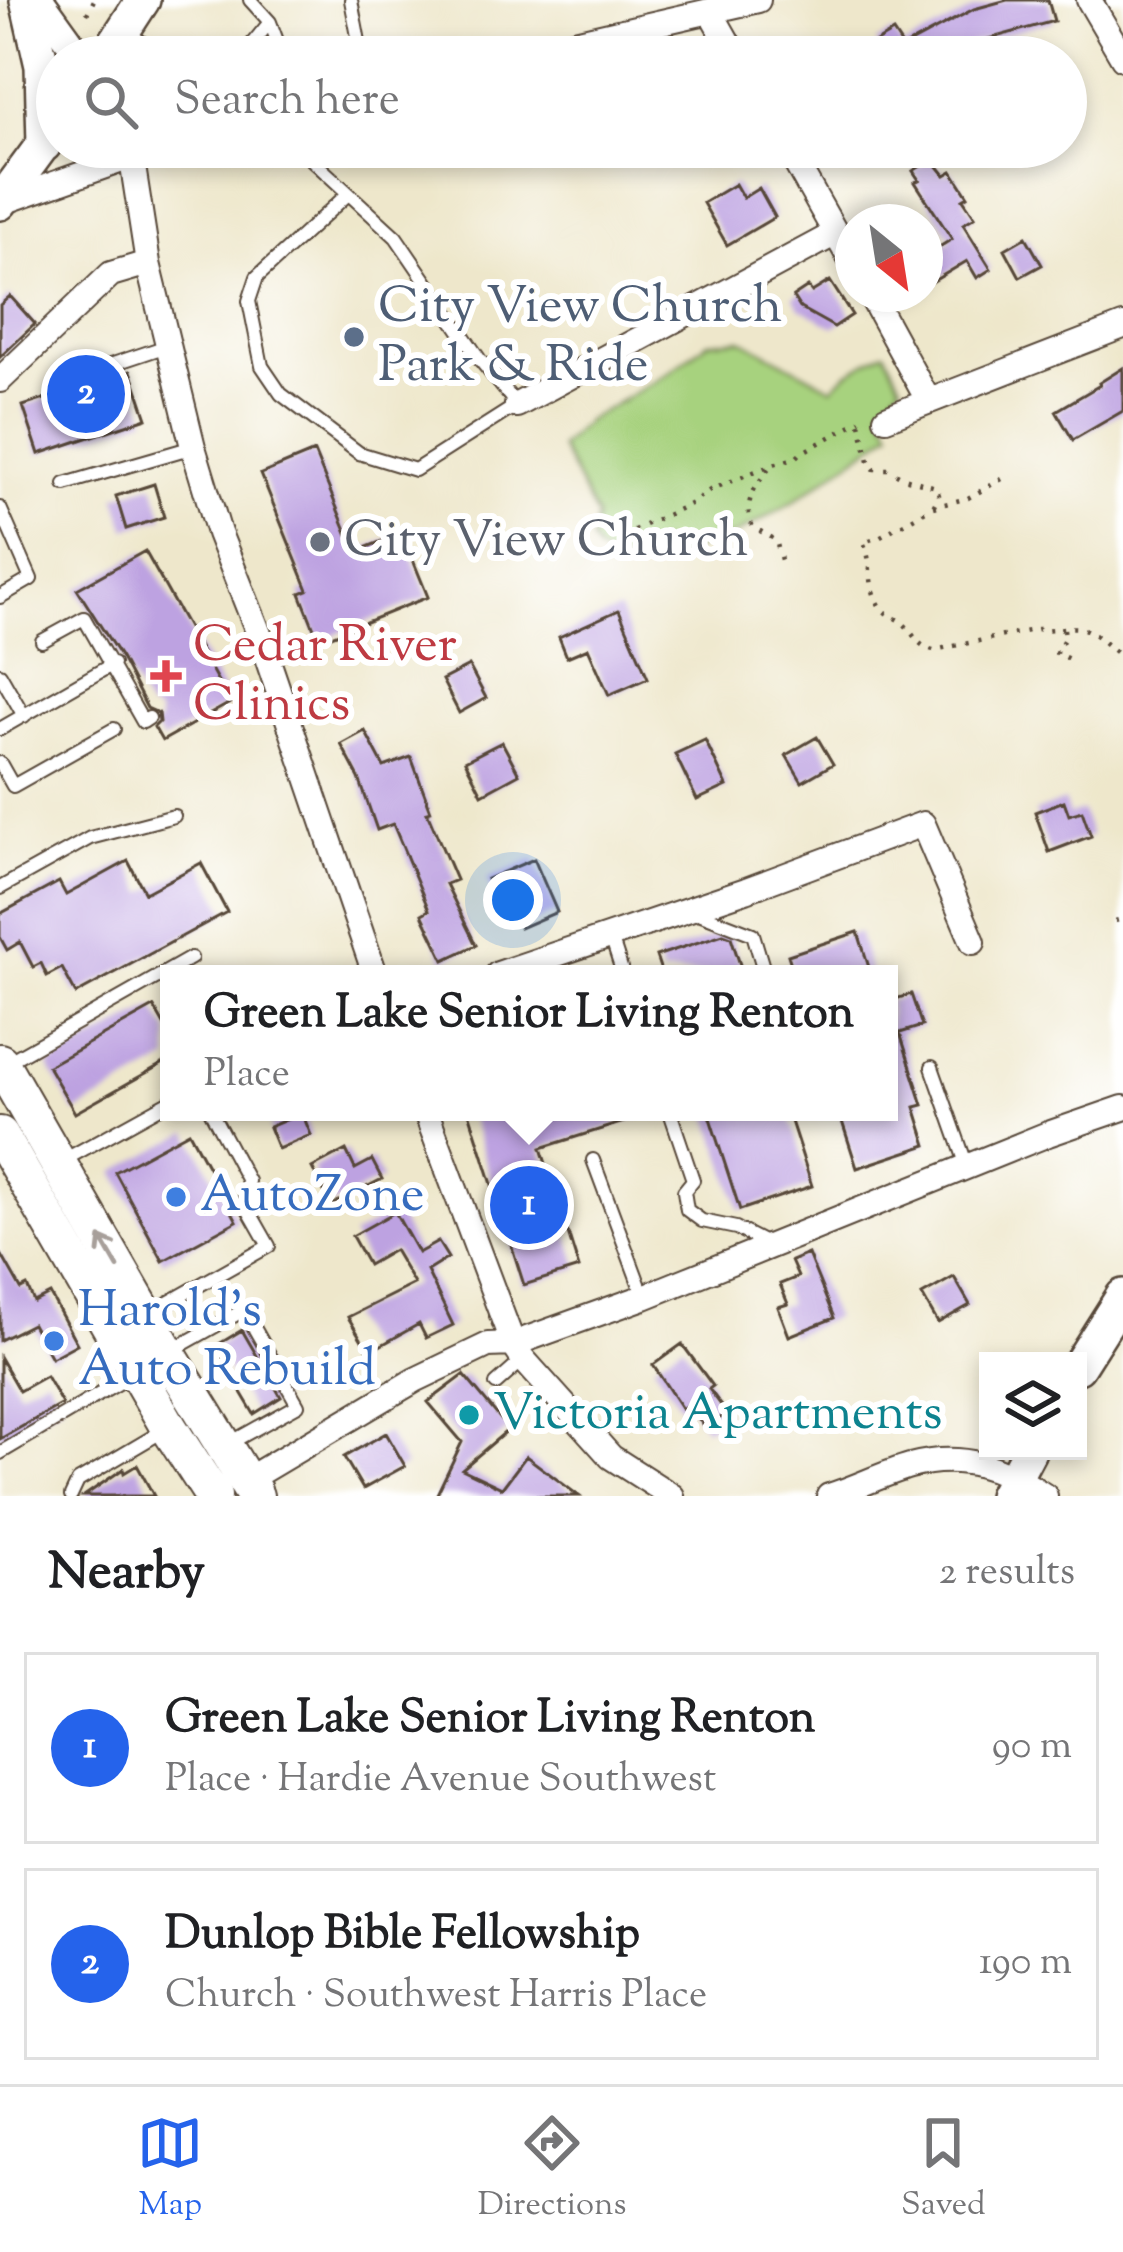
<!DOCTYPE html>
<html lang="en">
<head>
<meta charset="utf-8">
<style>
  body { margin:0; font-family:"Sorts Mill Goudy",serif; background:#f2f2f2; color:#202124 }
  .controls { position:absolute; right:36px; bottom:36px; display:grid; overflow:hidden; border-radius:0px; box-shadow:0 6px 18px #0003 }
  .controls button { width:108px; height:108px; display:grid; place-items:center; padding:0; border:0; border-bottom:3px solid #e0e0e0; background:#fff; color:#202124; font:60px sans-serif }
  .compass { position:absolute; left:835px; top:204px; width:108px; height:108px; border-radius:50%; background:#fff; box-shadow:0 6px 18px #0003; rotate:150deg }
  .you { position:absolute; left:513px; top:900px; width:42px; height:42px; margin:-30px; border:9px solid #fff; border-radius:50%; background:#1a73e8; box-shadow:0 0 0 18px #1a73e833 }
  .badge { display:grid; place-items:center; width:78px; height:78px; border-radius:50%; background:#2563eb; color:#fff; font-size:39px; font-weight:700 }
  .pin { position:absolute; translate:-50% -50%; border:6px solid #fff; box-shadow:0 3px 12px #0006 }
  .popup { position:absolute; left:160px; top:965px; width:738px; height:156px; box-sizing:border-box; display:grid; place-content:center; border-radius:0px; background:#fff; filter:drop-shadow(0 3px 9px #0005); font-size:39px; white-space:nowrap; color:#757577 }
  .popup b { font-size:45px; color:#202124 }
  .popup::after { content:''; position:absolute; left:50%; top:100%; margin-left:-24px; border:24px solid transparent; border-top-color:#fff }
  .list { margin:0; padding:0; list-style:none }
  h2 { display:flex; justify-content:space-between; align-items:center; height:156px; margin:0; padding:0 48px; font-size:51px }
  h2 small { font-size:39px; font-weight:400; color:#757577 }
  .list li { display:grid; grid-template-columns:78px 1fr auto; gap:36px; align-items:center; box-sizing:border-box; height:192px; margin:0 24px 24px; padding:0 24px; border:3px solid #e0e0e0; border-radius:0px }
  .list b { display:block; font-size:45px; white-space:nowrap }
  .list p { margin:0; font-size:39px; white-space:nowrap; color:#757577 }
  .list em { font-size:39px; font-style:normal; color:#757577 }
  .icon { flex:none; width:66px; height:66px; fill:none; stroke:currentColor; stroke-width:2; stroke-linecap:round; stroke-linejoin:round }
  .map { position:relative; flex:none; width:1123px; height:1496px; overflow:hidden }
  .search { position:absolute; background:#fff; box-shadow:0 6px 18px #0003; left:36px; right:36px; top:36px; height:132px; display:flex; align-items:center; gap:30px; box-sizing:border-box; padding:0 42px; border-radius:66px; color:#757577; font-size:45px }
  .sheet { height:588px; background:#fff }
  nav { display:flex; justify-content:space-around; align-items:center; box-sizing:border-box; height:168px; border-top:3px solid #e0e0e0; background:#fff; font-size:33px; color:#757577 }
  nav a { display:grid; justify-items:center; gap:6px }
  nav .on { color:#2563eb }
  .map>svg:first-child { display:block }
  .green { fill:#a7d27e; stroke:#717e4e; stroke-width:3 }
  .building { fill:#bda2e1 }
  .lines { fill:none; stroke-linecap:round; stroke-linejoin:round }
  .service-casing { stroke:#564638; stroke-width:16 }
  .minor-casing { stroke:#564638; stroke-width:28 }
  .tertiary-casing { stroke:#564638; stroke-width:32 }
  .secondary-casing { stroke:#564638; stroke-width:38 }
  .primary-casing { stroke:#564638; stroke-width:40 }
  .path { stroke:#564638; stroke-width:4.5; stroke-dasharray:3 9; stroke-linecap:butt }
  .service { stroke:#fff; stroke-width:12 }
  .minor { stroke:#fff; stroke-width:24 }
  .tertiary { stroke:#fff; stroke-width:27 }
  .secondary { stroke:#fff; stroke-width:33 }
  .primary { stroke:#fff; stroke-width:36 }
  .oneway { stroke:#a79f9a }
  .service-dot { fill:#5c6f8a; stroke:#fff; stroke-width:4.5 }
  .worship-dot { fill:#6b7280; stroke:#fff; stroke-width:4.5 }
  .health-dot { fill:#e0444e; stroke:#fff; stroke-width:4.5 }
  .shop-dot { fill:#3f7fe0; stroke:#fff; stroke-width:4.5 }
  .culture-dot { fill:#0f9aa8; stroke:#fff; stroke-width:4.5 }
  .labels { text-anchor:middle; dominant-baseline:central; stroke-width:12; stroke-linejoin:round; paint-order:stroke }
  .service-label { font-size:51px; fill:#4e5e75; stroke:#fff; text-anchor:start }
  .worship-label { font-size:51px; fill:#5b616d; stroke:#fff; text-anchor:start }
  .health-label { font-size:51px; fill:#be3a42; stroke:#fff; text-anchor:start }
  .shop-label { font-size:51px; fill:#366cbe; stroke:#fff; text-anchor:start }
  .culture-label { font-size:51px; fill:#0d838f; stroke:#fff; text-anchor:start }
</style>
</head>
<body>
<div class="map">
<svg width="1123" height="1496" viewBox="0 0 1123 1496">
  <rect width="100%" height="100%" fill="#fff"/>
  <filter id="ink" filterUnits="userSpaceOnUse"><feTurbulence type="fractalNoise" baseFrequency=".00833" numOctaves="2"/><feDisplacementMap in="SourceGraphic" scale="24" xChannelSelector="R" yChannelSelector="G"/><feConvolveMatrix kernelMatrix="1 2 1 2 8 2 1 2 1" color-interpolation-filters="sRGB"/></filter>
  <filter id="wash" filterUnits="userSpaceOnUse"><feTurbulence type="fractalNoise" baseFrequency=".004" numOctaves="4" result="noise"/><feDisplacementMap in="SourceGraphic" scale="48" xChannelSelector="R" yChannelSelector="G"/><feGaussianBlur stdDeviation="2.7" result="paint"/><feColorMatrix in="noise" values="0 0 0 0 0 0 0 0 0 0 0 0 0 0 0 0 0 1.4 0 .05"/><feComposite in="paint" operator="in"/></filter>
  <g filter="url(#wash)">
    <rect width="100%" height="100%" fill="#eee7cb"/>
    <path class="green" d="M741,339l91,49 15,-15 38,-22 16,33 -20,25 11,22 -98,70 -59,34 -59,21 -15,-14 -14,3 -13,14 -25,-1 -12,-7 -6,-11 5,-23 -36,-70 28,-27 81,-47 39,-31z"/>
    <g id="blocks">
      <path class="building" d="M1007,0h41l6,21 -84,23 2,4 -16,9h-72l-8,-15 17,-10 10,15 71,-38z
        M932,159l13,16 7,-4 16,25 -5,3 12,18 -12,7 28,45 -14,9 -10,-17 -42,25v-30l27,-17 -37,-57 4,-2 -6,-9z
        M735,184l8,14 16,-10 16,29 -48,28 -24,-42z
        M1026,237l16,28 -22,12 -15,-28z
        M830,281l22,34 -18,12 -34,-19 -7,-11 15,-10 4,5z
        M10,296l25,28 -35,33v-52z
        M1123,368v43l-50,29 -17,-29 44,-26 -1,-2z
        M131,371l16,47 -108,36 -16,-48z
        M314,452l41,100 47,-19 26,64 -109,44 -19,-48 8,-3 -47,-116z
        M154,484l10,33 -38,12 -10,-33z
        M145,551l85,152 -68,38 -8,-14 5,-5 -1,-9 -11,-5 -26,-50 -44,-69z
        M619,610l29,68 -39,17 -21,-47 -21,9 -8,-20z
        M469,666l17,32 -27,15 -17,-33z
        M365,731l19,36 27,-10 20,54 -4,1 29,68 -10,4 30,61 -32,15 -22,-46 7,-4 -36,-86 -16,6 -18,-52 -18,-34z
        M817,737l16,27 -31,18 -16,-27z
        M705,740l22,46 -30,14 -22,-46z
        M502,742l17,32 -37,20 -17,-33z
        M1064,801l5,14 13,-4 9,25 -42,16 -14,-40z
        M534,859l23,53 -37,16 -8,-20 -11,4 -14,-33z
        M128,861l17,32 56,-30 26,49 -151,82 -14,-26 -15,8 -6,-13 -8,4 -13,-25 -13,8 -7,-13v-23l59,-32 7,13z
        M858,932l13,42h-77l-6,-19z
        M723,934l8,3 12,37h-81l-6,-18z
        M911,994l11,32 -22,7 23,72 -8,2 12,38 -70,23 -18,-56h50v-111z
        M154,1007l15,26v27l-94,53 -27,-47z
        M469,1112h173l1,4 -102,32 38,120 -55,17z
        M708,1112h80l24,74 -72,24z
        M302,1113l9,22 -33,14 -9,-22z
        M189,1132l48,89 -74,40 -48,-89z
        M346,1150l9,19 17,-9 10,19 -51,26 -19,-37z
        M395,1212l23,41 20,-11 10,16 -21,13 26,54 -27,13 -7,-14 -50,28 -21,-35 66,-33 -20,-34 -26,15 -16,-29z
        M0,1252l21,37 6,-3 7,16 16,-8 27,50 -26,14 -19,-34 -32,16z
        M808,1254l26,64 -45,18 -11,-29 10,-3 -8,-20 18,-7 -7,-16z
        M954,1277l16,28 -32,18 -16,-28z
        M242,1330l39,67 -27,17 -40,-67z
        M682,1344l31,42 -4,3 18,24 -21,16 -18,-25 -6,5 -29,-44z
        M0,1358l19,33 27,-15 16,28 -62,35z
        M464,1375l45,54 -47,40 40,19 24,-32 53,40h-143l26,-54 -34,-40z
        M386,1433l19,33 -42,23 -19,-32z
        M137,1465l17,31h-70l39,-27 1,4z"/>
    </g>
  </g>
  <g filter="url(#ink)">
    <use href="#blocks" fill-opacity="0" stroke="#564638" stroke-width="3"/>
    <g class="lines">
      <defs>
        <path id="service" d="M250,0l20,22 13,35
          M351,0l11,57
          M128,32l33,25
          M241,57l29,-35
          M298,147l98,90 84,123 37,45 -102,65 -56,-17 -78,-59 -19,-28 -13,-65 8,-24 91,-83
          M74,377l93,-31
          M65,484l128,-37
          M0,508l31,71 -31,18
          M42,641l42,-23 59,104 6,-4
          M0,674l24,42
          M0,729l113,-65
          M0,763l13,23 101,-57
          M0,888l90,-50 84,-22
          M696,912l57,22 12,40
          M611,937l12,37
          M4,1064l187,-106
          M932,1067l35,99
          M670,1112l23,68 -9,11 3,19 15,11 34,7 33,17
          M64,1160l105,-58
          M593,1160l51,137
          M150,1313l119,-67 -25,-44 4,-21 -37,-69
          M169,1352l75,-42 54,95 -68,38
          M496,1384l27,-24
          M0,1453l132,-78
          M71,1496l7,-15 90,-53"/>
        <path id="minor" d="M1089,0l34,58
          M710,11l26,46
          M509,57l249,-57
          M130,147l18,116 45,184 26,86 40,101 116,340
          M787,147l66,117
          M0,203l159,-56
          M870,294l58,106
          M0,380l111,-106 37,-11
          M517,405l319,-172
          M886,418l237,-92
          M498,974l248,-84 177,-66 50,118
          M426,1112l87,232 10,15 88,98 61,39
          M259,1489l-14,-8 170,-101 73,-35 25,-1 131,-47 404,-163 75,-26
          M829,1496c27,-8 53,-22 81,-30 52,-14 92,1 135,30"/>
        <path id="tertiary" d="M40,0l41,57"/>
        <path id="secondary" d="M27,0l15,66 2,79
          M106,57l37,-57
          M0,203l56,-76
          M1078,1367l45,-71
          M1005,1496l24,-45"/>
        <path id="primary" d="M0,1062l167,291 88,143
          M0,1135l169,293 44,68"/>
      </defs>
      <use href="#service" class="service-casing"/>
      <use href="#minor" class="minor-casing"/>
      <use href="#tertiary" class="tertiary-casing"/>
      <use href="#secondary" class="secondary-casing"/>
      <use href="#primary" class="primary-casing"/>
      <path class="path" d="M87,14l7,-14
        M860,423l10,42 4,4h14l16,9 32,9 3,8 -6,12
        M769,469c-15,18 -27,36 -16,58l23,13 5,20
        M1002,479l-34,19 -35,9 -54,30 -16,5c11,20 3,46 18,66 6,8 17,10 24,17 10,11 13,22 29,25l104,-21c14,2 29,-3 42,-1 15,3 30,21 43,30
        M634,530l56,-26 20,-14 63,-26 23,-6 5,-5 60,-33
        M1064,629l1,8 -9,16 15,7
        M1115,921l8,-2"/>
      <use href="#service" class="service"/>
      <use href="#minor" class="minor"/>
      <use href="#tertiary" class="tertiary"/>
      <use href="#secondary" class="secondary"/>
      <use href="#primary" class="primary"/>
    </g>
    <defs><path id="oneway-shaft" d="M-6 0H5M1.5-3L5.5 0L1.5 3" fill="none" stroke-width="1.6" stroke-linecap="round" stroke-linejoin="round" transform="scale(3)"/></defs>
    <use class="oneway" href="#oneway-shaft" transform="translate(109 1252) rotate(-120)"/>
  </g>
  <circle class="service-dot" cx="354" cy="337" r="12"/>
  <circle class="worship-dot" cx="320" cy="542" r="12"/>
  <path class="health-dot" d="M160 658h12v12h12v12h-12v12h-12v-12h-12v-12h12z"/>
  <g class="shop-dot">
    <circle cx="176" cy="1197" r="12"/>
    <circle cx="54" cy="1341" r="12"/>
  </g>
  <circle class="culture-dot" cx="469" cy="1415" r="12"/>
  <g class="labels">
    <g class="service-label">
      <text x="378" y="308">City View Church<tspan x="378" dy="59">Park &amp; Ride</tspan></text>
    </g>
    <g class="worship-label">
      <text x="344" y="542">City View Church</text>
    </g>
    <g class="health-label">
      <text x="193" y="647">Cedar River<tspan x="193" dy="59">Clinics</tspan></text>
    </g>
    <g class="shop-label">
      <text x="200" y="1197">AutoZone</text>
      <text x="78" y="1312">Harold's<tspan x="78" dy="59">Auto Rebuild</tspan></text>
    </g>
    <g class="culture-label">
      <text x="493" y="1415">Victoria Apartments</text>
    </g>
  </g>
</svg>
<div class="controls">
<button><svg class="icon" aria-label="layers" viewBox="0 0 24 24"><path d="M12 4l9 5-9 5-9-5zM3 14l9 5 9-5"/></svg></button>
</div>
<svg class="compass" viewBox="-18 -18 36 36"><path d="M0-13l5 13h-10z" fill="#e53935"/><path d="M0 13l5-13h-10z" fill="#757577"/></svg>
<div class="you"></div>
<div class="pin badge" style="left:529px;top:1205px">1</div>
<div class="popup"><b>Green Lake Senior Living Renton</b>Place</div>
<div class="pin badge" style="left:86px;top:394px">2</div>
<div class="search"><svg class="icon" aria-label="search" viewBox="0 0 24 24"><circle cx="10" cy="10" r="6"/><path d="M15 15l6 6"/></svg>Search here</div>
</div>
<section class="sheet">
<h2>Nearby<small>2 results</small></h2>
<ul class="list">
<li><span class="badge">1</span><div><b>Green Lake Senior Living Renton</b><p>Place · Hardie Avenue Southwest</p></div><em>90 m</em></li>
<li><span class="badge">2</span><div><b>Dunlop Bible Fellowship</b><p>Church · Southwest Harris Place</p></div><em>190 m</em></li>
</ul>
</section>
<nav>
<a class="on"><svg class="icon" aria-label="map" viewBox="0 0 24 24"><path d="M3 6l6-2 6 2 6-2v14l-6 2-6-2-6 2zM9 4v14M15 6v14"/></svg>Map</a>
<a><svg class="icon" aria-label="directions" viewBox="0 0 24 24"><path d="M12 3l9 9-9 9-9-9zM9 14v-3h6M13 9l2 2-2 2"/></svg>Directions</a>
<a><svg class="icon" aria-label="saved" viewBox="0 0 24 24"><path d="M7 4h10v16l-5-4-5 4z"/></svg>Saved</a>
</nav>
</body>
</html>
